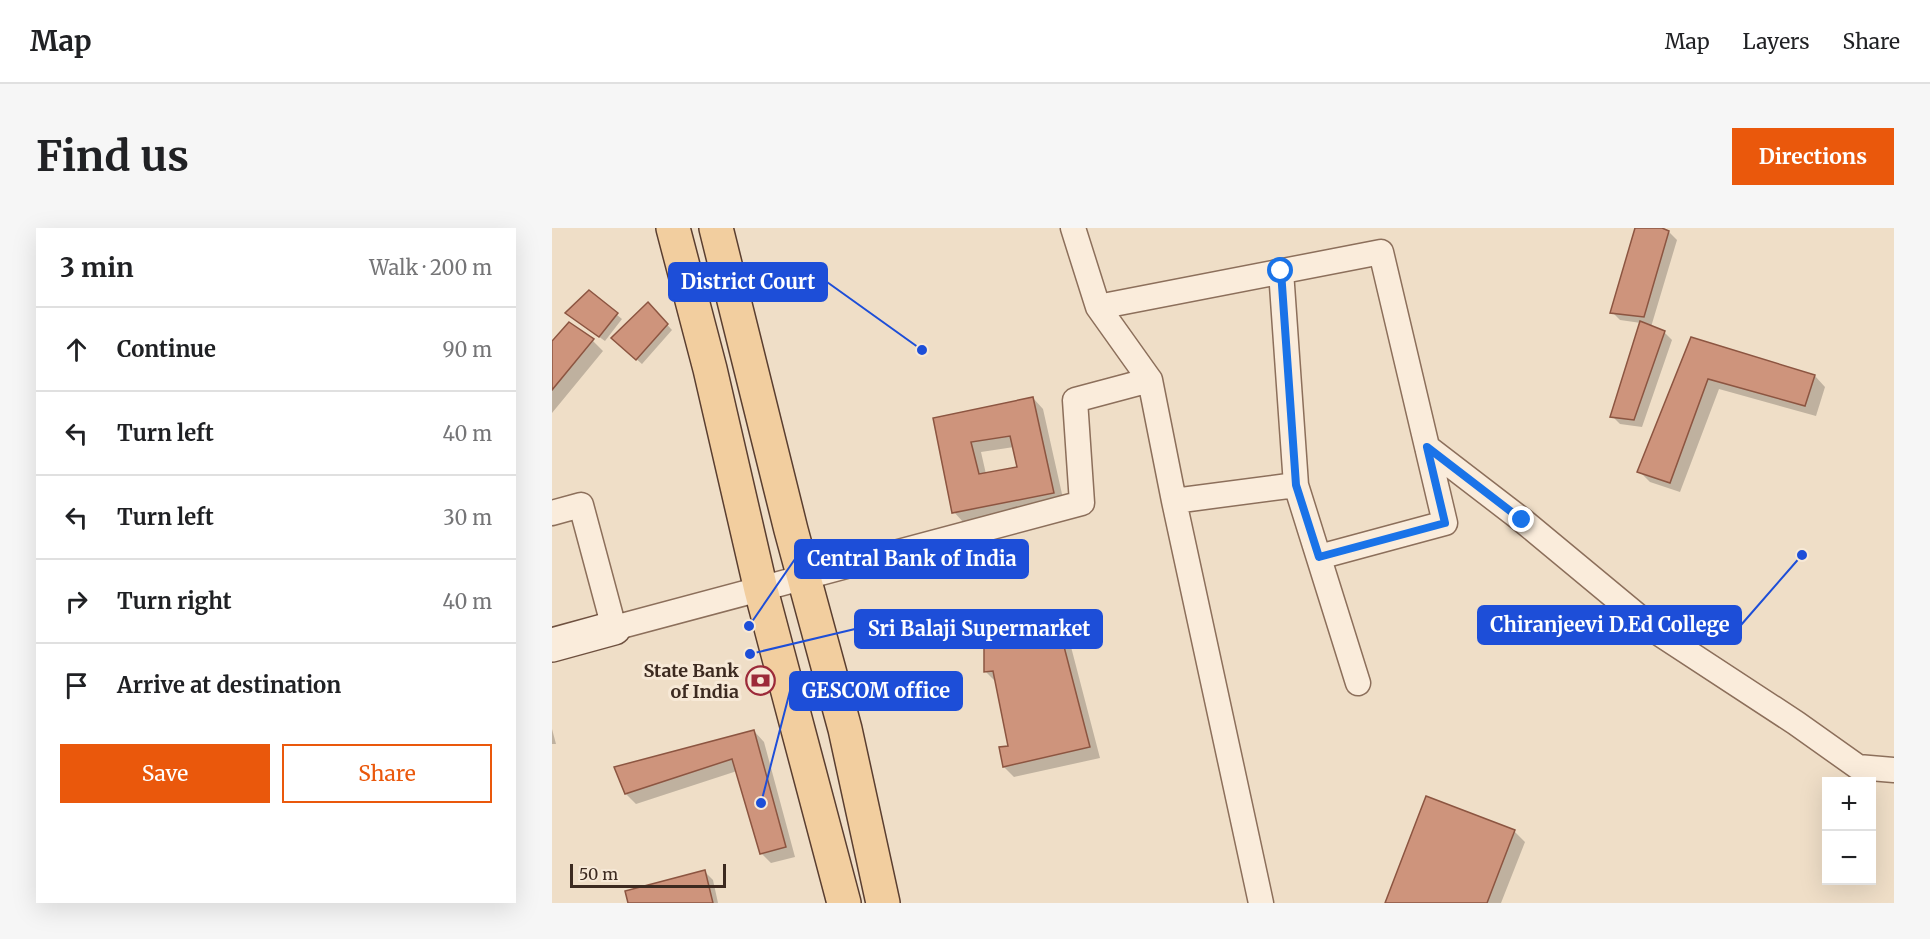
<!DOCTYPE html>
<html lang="en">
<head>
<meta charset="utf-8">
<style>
  body { margin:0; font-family:Merriweather,serif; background:#f6f6f6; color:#202124 }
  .controls { position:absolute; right:18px; bottom:18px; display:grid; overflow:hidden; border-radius:0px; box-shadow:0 6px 24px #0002 }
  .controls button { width:54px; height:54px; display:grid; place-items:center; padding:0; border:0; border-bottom:2px solid #e0e0e0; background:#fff; color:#202124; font:30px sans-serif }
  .scale { position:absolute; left:18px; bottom:15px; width:156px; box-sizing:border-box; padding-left:6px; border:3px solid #3c2a20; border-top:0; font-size:16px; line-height:21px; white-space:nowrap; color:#3c2a20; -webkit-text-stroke:4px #f7e9d7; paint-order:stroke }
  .stop { position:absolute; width:18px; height:18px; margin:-14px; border:4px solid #1a73e8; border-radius:50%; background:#fff }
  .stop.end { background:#1a73e8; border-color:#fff; box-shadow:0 2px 6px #0008 }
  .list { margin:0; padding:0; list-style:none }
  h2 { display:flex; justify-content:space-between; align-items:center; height:78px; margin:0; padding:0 24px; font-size:26px }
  h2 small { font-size:20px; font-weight:400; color:#757577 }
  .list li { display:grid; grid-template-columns:39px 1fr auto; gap:18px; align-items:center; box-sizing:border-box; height:84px; padding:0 24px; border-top:2px solid #e0e0e0 }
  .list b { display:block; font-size:22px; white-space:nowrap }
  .list em { font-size:20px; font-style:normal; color:#757577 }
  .actions { display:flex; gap:12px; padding:18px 24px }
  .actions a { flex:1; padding:14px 0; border:2px solid #ea580c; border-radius:0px; text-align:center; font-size:21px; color:#ea580c }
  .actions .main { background:#ea580c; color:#fff }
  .icon { flex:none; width:33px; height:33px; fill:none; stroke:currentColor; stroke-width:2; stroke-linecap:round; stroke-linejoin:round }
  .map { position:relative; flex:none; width:1342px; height:675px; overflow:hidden; border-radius:0px }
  header { display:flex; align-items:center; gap:36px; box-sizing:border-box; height:84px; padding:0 30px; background:#fff; border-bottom:2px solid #e0e0e0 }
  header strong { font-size:28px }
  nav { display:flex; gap:33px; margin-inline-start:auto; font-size:21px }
  .intro { display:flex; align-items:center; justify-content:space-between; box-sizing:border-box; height:144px; padding:0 36px }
  h1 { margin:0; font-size:42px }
  .button { padding:15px 27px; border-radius:0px; background:#ea580c; color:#fff; font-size:21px; font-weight:700 }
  main { display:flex; gap:36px; padding:0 36px }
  aside { flex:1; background:#fff; border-radius:0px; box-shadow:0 6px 24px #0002 }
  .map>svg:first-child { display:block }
  .shadow { fill:#0003; fill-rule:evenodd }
  .building { fill:#ce947c; stroke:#8c5541; stroke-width:1.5; fill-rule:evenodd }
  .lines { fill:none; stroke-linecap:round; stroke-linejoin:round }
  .street-casing { stroke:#8c6f5b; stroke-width:27 }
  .secondary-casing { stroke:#6e503f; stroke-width:36 }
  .primary-casing { stroke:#5a3e30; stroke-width:36 }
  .street { stroke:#faecdb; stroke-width:24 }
  .secondary { stroke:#faecdb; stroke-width:33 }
  .primary { stroke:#f2ce9f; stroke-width:33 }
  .route { stroke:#1a73e8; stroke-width:8 }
  .labels { text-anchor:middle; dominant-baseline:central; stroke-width:6; stroke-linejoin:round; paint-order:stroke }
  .poi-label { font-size:18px; font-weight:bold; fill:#3c2a20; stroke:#f7e9d7; text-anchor:end }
  .leader { fill:none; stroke:#1d4ed8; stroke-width:2 }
  .callout-dot { fill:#1d4ed8; stroke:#f7e9d7; stroke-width:2 }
  .callout { fill:#1d4ed8; stroke:#1d4ed8; stroke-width:2 }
  .callout-label { font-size:20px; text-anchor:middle; font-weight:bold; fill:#fff }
</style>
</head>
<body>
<header>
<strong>Map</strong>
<nav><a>Map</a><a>Layers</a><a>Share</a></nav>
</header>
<div class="intro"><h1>Find us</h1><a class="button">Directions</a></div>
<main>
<aside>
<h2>3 min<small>Walk · 200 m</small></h2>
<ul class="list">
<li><svg class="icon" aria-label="ahead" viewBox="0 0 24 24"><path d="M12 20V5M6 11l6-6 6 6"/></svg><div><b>Continue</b></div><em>90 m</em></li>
<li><svg class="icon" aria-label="left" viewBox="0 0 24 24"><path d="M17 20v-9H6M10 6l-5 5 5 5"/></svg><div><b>Turn left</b></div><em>40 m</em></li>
<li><svg class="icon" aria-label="left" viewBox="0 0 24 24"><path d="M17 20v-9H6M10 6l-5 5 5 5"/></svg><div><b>Turn left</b></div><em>30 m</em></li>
<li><svg class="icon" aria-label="right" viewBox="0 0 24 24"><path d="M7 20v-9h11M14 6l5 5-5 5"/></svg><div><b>Turn right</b></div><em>40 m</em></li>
<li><svg class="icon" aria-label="arrive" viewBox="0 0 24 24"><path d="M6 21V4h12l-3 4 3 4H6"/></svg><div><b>Arrive at destination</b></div></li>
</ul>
<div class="actions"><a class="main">Save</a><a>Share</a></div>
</aside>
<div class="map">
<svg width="1342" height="675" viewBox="0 0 1342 675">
  <rect width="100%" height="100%" fill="#efdec7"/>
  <path class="shadow" d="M1085,0h20l12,4 8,8 -26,87 13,5 8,8 -30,87 -22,-3 -8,-8 29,-93 -21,-3 -8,-8z
    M37,64l33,27 -17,22 -33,-23z
    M96,76l24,26 -30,34 -24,-21z
    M18,96l23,17 10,10 -51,62v-69z
    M1140,111l123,37 10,11 -9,29 -97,-27 -39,103 -30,-10 -11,-11z
    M481,170l10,11 21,94 -100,20 -10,-11 -19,-93zM462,219l5,21 -33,6 -5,-22z
    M507,405l11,10 30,115 -86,19 -10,-10 6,-20 -14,-65 -10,-10z
    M0,501l4,15h-4z
    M202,503l10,11 31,115 -24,6 -10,-10 -24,-82 -101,33 -10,-10z
    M962,603l11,11 -24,61h-115z
    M153,644l8,8 5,23h-89z"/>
  <path class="building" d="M1083,0h27l7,3 -25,86 -34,-4z
    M37,62l29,23 -19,24 -34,-24z
    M96,74l20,22 -32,36 -25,-22z
    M1088,93l25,10 -31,89 -24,-3z
    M17,94l25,17 -42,51v-49z
    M1139,109l124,38 -10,31 -97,-27 -38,104 -33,-11z
    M481,169l21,96 -102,20 -19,-95zM458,208l7,31 -38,7 -8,-32z
    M508,403l30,116 -87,20 -4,-20 9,-1 -15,-75 -9,1v-25z
    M202,502l32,117 -26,7 -28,-95 -107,35 -11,-27z
    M874,568l89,34 -28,73h-102z
    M153,642l8,33h-85l-3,-12z"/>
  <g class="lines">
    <defs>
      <path id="street" d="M521,0l25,79 52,73 24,121 87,402
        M729,43l15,214 62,198
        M546,79l283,-55 64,271 -126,34
        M875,219l95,73 135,112 139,91 62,44 36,3
        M622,273l122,-16
        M0,285l29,-8 33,123 468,-125 -7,-103 75,-20"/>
      <path id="secondary" d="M0,417l62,-17"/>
      <path id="primary" d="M121,0l37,141 51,221 83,313
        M164,0l75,302 54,199 38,174"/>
    </defs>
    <use href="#street" class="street-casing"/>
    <use href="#secondary" class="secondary-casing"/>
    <use href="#primary" class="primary-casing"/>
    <use href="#street" class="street"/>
    <use href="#secondary" class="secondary"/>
    <use href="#primary" class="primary"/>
  </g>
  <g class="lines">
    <path class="route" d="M729,43l15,214 23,72 126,-34 -18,-76 95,73"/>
  </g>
  <defs>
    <symbol id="bank-ring" viewBox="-11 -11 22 22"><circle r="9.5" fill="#f7e9d7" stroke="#9c2a39" stroke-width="1.5"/><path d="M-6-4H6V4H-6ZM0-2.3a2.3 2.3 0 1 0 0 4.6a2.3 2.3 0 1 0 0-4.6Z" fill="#9c2a39"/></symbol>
  </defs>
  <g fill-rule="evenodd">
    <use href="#bank-ring" x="192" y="436" width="33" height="33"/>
  </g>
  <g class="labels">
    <g class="poi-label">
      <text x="187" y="442">State Bank<tspan x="187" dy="21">of India</tspan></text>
    </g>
  </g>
  <path class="leader" d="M370 122L275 54M197 398L243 331M1250 327L1189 397M198 426L303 401M209 575L238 463"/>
  <g class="callout-dot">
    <circle cx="370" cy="122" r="6"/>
    <circle cx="197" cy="398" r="6"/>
    <circle cx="1250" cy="327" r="6"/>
    <circle cx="198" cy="426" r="6"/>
    <circle cx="209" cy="575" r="6"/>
  </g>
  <g class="callout">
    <rect x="117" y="35" width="158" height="38" rx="6"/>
    <rect x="243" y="312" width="233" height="38" rx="6"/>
    <rect x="926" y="378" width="263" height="38" rx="6"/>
    <rect x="303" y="382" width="247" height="38" rx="6"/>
    <rect x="238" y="444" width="172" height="38" rx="6"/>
  </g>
  <g class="callout-label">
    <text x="196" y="61">District Court</text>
    <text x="360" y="338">Central Bank of India</text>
    <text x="1058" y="404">Chiranjeevi D.Ed College</text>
    <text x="427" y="408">Sri Balaji Supermarket</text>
    <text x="324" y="470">GESCOM office</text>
  </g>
</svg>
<div class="controls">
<button>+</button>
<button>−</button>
</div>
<div class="scale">50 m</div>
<div class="stop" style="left:729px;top:43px"></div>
<div class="stop end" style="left:970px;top:292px"></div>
</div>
</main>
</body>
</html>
